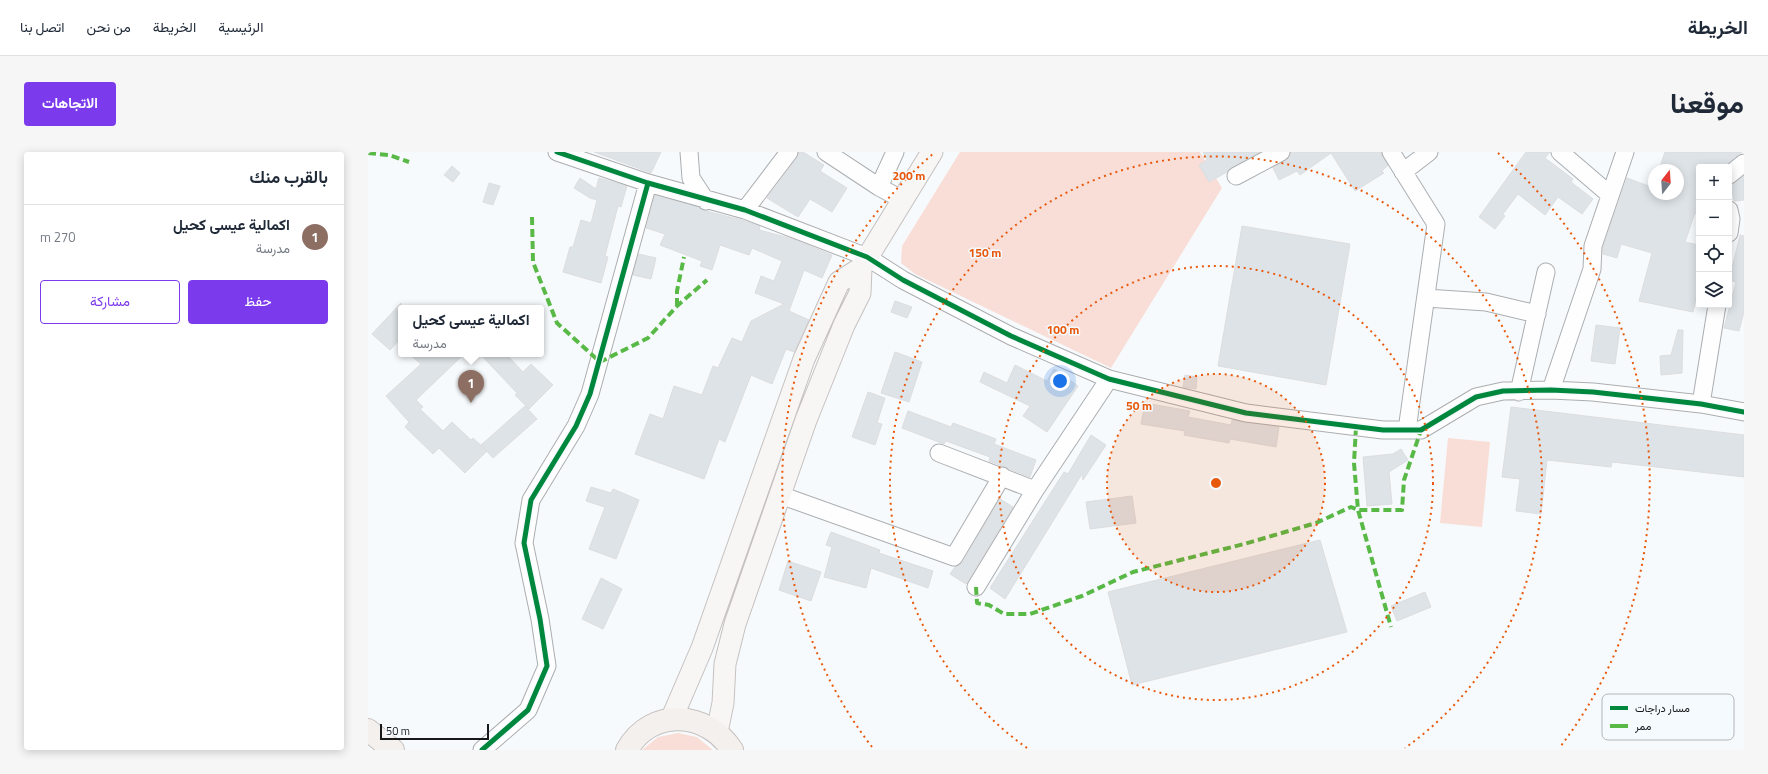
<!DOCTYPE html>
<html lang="ar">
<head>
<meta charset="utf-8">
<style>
  body { margin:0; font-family:"Titillium Web",Vazirmatn,sans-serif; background:#f6f6f7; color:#1f2937; direction:rtl }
  .controls { position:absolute; right:12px; top:12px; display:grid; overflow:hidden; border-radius:4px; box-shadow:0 2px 10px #0003 }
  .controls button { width:36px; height:36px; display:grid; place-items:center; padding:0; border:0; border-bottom:1px solid #e0e1e3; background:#fff; color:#1f2937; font:20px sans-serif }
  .compass { position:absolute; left:1280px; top:12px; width:36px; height:36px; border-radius:50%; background:#fff; box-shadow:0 2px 10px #0003; rotate:17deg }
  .scale { position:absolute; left:12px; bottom:10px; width:109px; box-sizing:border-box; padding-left:4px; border:2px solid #16181a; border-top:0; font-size:11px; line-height:14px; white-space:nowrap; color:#16181a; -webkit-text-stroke:3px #f5fafe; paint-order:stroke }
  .you { position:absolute; left:692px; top:229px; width:14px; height:14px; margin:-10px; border:3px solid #fff; border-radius:50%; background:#1a73e8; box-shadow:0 0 0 6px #1a73e833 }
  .badge { display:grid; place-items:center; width:26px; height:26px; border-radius:50%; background:#7c3aed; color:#fff; font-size:13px; font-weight:700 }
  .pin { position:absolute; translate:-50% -33px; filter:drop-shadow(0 1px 2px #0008) }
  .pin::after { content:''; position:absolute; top:21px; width:14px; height:12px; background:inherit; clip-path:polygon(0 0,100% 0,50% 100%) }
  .popup { position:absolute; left:30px; top:153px; width:146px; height:52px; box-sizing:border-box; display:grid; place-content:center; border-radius:4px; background:#fff; filter:drop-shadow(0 1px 3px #0005); font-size:13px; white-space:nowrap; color:#747a83 }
  .popup b { font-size:15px; color:#1f2937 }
  .popup::after { content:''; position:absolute; left:50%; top:100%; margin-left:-8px; border:8px solid transparent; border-top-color:#fff }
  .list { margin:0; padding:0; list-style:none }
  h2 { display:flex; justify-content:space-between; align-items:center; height:52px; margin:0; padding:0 16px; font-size:17px }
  h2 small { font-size:13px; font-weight:400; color:#747a83 }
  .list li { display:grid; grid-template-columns:26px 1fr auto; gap:12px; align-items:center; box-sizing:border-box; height:64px; padding:0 16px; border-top:1px solid #e0e1e3 }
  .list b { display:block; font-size:15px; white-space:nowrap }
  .list p { margin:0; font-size:13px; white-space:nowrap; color:#747a83 }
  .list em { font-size:13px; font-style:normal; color:#747a83 }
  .actions { display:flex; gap:8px; padding:12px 16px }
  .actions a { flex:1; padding:9px 0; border:1px solid #7c3aed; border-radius:4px; text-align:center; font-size:14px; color:#7c3aed }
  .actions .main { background:#7c3aed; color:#fff }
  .icon { flex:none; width:22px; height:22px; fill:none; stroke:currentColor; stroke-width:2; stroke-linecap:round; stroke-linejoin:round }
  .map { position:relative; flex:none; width:1376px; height:598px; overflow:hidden; direction:ltr; border-radius:4px }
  header { display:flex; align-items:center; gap:24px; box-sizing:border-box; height:56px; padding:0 20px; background:#fff; border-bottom:1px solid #e0e1e3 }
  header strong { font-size:19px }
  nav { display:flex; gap:22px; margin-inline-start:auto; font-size:14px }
  .intro { display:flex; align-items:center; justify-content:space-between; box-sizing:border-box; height:96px; padding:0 24px }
  h1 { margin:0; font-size:28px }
  .button { padding:10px 18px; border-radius:4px; background:#7c3aed; color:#fff; font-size:14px; font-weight:700 }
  main { display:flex; gap:24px; padding:0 24px }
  aside { flex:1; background:#fff; border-radius:4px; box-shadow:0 2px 10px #0003 }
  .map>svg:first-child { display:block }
  .green { fill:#f9ded7 }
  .building { fill:#dee3e7; stroke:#dcdddf }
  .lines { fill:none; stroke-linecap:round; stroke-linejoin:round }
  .minor-casing { stroke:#abaeb0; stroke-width:19 }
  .major-casing { stroke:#c5c1c0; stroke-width:23 }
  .highway-casing { stroke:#c5c1c0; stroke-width:24 }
  .minor { stroke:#fefeff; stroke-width:17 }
  .major { stroke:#f8f6f5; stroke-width:21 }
  .highway { stroke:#f4f0ee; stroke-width:22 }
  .quiet { stroke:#58b947; stroke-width:4; stroke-dasharray:8 4; stroke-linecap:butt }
  .cycleway-casing { stroke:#f5fafe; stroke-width:8 }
  .cycleway { stroke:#00873e; stroke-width:5 }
  .ring { fill:none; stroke:#e8590c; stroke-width:2; stroke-dasharray:2 4 }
  .key { fill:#f5fafe; stroke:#b2b6ba; stroke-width:1 }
  .key-label { font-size:11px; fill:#16181a }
  .centre { fill:#e8590c; stroke:#f5fafe; stroke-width:2 }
  .ring-label { font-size:12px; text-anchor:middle; font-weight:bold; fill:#e8590c; stroke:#f5fafe; stroke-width:3; stroke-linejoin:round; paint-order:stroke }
</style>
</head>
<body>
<header>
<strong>الخريطة</strong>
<nav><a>الرئيسية</a><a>الخريطة</a><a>من نحن</a><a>اتصل بنا</a></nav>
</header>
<div class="intro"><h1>موقعنا</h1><a class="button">الاتجاهات</a></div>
<main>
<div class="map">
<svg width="1376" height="598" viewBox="0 0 1376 598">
  <rect width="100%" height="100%" fill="#f7fafc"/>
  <path class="green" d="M592,0h240l22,36 -111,180 -196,-94 -14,-11 1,-17z
    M1080,286l42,4 -8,85 -42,-4z
    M310,581l19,4 16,13h-71l16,-13z"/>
  <path class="building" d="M226,0h67l-10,21z
    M431,0h4l21,13 -4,6 27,17 -15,24 -22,-13 -12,18 -31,-19 30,-40z
    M835,0h57l-29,15 -4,5 -18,10 -10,-17 8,-5z
    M923,0h90l7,13 -6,6 2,2 -29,18 -24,-38 -31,22 -3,-4 -18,9 -6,-12 13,-7z
    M1158,0h24l-5,6 28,21 -2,3 22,17 -11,15 -24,-17 -13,18 -27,-21 -15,20 2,2 -10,13 -16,-12z
    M1297,0h77l-19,15h-24v47l-4,-1 -10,29 14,3v54l-3,-1 -3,14 -54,-11 13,-48 -31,-9 -4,14 -14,-4v-6l24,-70 27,10v6h24v-24h-19z
    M84,14l8,7 -7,9 -9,-7z
    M1376,24v24l-10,1 -3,-16z
    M212,26l16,11 3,-11 28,8 -6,21 -3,-1 -13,50 3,1 -7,26 -38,-11 7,-25h3l8,-27 10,3 6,-23 -7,-2 -16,-10z
    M121,31l11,3 -7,19 -10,-3z
    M287,43l44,12 3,3 40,10 18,6 -1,4 34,9 39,16 -10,23 -18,-8 -15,41 20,9 -15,32 -8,-3 -14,35 -21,-9 -26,67 -6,-3 -15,40 -69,-25 15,-40 13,5 11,-33 28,9 11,-29 5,2 14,-30 10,4 9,-21 33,-17 -29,-11 6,-17 13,5 8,-20 -30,-13 -3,7 -29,-10 -8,25 -12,-4 2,-5 -42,-16 5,-11 -19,-6z
    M874,74l108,18 -24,141 -108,-19z
    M1372,83l4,1v76l-5,19 -15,-3 12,-46 -7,-2z
    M271,102l17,4 -5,21 -18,-4z
    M527,149l17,6 -5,11 -16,-6z
    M33,151v35l-11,12 -18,-16z
    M1228,173l24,3 -5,36 -24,-3z
    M1310,178h5l-1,43 -21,2 -1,-19 11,-1z
    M527,200l27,10 -13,40 -28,-9z
    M41,202h55l-48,46 7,7 -3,2 23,22 9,-9 19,18 2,-2 14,13 -22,22 -26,-25 -6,6 -28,-27 4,-5 -23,-26 35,-32z
    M112,202h26l17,18 8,-8 22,21 -24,24 -14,-14 2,-2z
    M647,213l32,16 7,-12 24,17 -31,46 -24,-16 7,-10 -50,-24 4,-10 23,11z
    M817,223l12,2 -1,12 -13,-2z
    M500,240l17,6 -8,25 5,1 -7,21 -23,-8z
    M777,251l45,8 -2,6 43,8 1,-5 47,7 -3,20 -46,-8 -1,4 -45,-8 1,-4 -44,-7z
    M157,254l12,13 -44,39 -12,-13z
    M1143,255l233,28v42l-132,-15 -1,5 -64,-7 -6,54 -25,-3 4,-32 -18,-2z
    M540,259l43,16 2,-4 43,16 -2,5 42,16 -6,17 -41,-16 1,-4 -44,-16 -2,3 -42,-16z
    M723,283l15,10 -23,35 -1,-6 -77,125 -15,-11 74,-116 4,2z
    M1033,297l7,11 -19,12 3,32 -25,2 -4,-49 30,-3z
    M223,335l20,6 2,-4 26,11 -23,59 -27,-10 16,-42 -19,-6z
    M764,344l4,27 -46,6 -4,-27z
    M632,347l13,8 -47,77 -16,-10 5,-7 8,-5z
    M463,380l49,18 -1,3 54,18 -5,17 -57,-20 -5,20 -42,-11 8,-30 -6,-2z
    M952,388l27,92 -215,53 -24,-93z
    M420,409l33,11 -10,29 -32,-11z
    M233,426l21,11 -19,40 -21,-10z
    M1057,440l6,15 -34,14 -6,-15z"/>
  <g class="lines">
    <defs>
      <path id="minor" d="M189,0l91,31 97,27 122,47 36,23 108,56 98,43 137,34 137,17h38l55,-33 27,-6 48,-1 42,2 108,12 43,8
        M321,0l2,26 15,23
        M458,0l53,35
        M527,0l-16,35 24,13
        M1023,0l45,72 -29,206
        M1192,0l49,42
        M1035,20l26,-20
        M1361,23l15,-12
        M868,24l45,-24
        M377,58l44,-58
        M1361,58l2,9 -2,14
        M1058,146l60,4 51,12
        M1183,238l41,-121 1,-23 32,-94
        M1151,240l27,-120
        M1333,252l16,-99
        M571,301l96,37 74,-111
        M412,343l174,62 48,-81
        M608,435l59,-97
        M114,598l46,-40 19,-44 -7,-47 -16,-76 7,-43 45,-74 14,-32 58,-211"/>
      <path id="major" d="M303,568l31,-72 102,-289 35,-77 22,-14
        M349,580l6,-29 2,-39 10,-40 71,-204 38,-95 16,-32 1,-25 71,-116"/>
      <path id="highway" d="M0,578l25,20
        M259,598c24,-43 80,-39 105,0"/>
    </defs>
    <use href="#minor" class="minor-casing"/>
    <use href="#major" class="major-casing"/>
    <use href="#highway" class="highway-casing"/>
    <use href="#minor" class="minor"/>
    <use href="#major" class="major"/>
    <use href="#highway" class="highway"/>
    <path class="quiet" d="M0,1l21,2 20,7
      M164,65l1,45 24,61 43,39 48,-24 29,-32 30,-26
      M309,154v-15l7,-34
      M988,275l-2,36 4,47 33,117
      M608,435l1,16 12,2 15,9h26l52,-18 51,-24 111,-28 72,-21 35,-16 7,3h44l2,-30 17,-50"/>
    <defs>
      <path id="cycleway" d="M189,0l91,31 97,27 122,47 36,23 108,56 98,43 137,34 137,17h38l55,-33 27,-6 48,-1 42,2 108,12 43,8
        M114,598l46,-40 19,-44 -7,-47 -16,-76 7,-43 45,-74 14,-32 58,-211"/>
    </defs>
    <use href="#cycleway" class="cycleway-casing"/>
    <use href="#cycleway" class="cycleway"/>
  </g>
  <circle cx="848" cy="331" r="109" fill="#e8590c" fill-opacity=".12"/>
  <g class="ring">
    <circle cx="848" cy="331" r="109"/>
    <circle cx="848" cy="331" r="217"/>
    <path d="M659 596A326 326 0 1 1 1037 596"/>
    <path d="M504 595A434 434 0 0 1 566 1M1130 1A434 434 0 0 1 1192 595"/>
  </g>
  <rect x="1234" y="542" width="132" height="46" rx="6" class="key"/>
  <rect x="1242" y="554" width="18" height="4" fill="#00873e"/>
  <rect x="1242" y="572" width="18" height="4" fill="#58b947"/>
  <g class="key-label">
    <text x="1267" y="560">مسار دراجات</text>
    <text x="1267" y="578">ممر</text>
  </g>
  <circle cx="848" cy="331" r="6" class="centre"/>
  <g class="ring-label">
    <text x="541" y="28">200 m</text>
    <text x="617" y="105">150 m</text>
    <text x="695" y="182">100 m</text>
    <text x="771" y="258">50 m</text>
  </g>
</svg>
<div class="controls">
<button>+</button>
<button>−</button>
<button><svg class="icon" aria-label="locate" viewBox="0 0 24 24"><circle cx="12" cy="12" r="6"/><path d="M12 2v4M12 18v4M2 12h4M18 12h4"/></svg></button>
<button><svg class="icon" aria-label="layers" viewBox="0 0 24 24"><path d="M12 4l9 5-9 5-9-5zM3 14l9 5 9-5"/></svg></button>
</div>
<svg class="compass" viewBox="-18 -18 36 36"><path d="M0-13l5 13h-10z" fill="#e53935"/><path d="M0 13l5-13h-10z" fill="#747a83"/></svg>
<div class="scale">50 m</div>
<div class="you"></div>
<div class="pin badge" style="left:103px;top:251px;background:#8d6e63">1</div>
<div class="popup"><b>اكمالية عيسى كحيل</b>مدرسة</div>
</div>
<aside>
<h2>بالقرب منك<small></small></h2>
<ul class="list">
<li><span class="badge" style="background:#8d6e63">1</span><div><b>اكمالية عيسى كحيل</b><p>مدرسة</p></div><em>270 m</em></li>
</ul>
<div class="actions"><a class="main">حفظ</a><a>مشاركة</a></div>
</aside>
</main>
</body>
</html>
